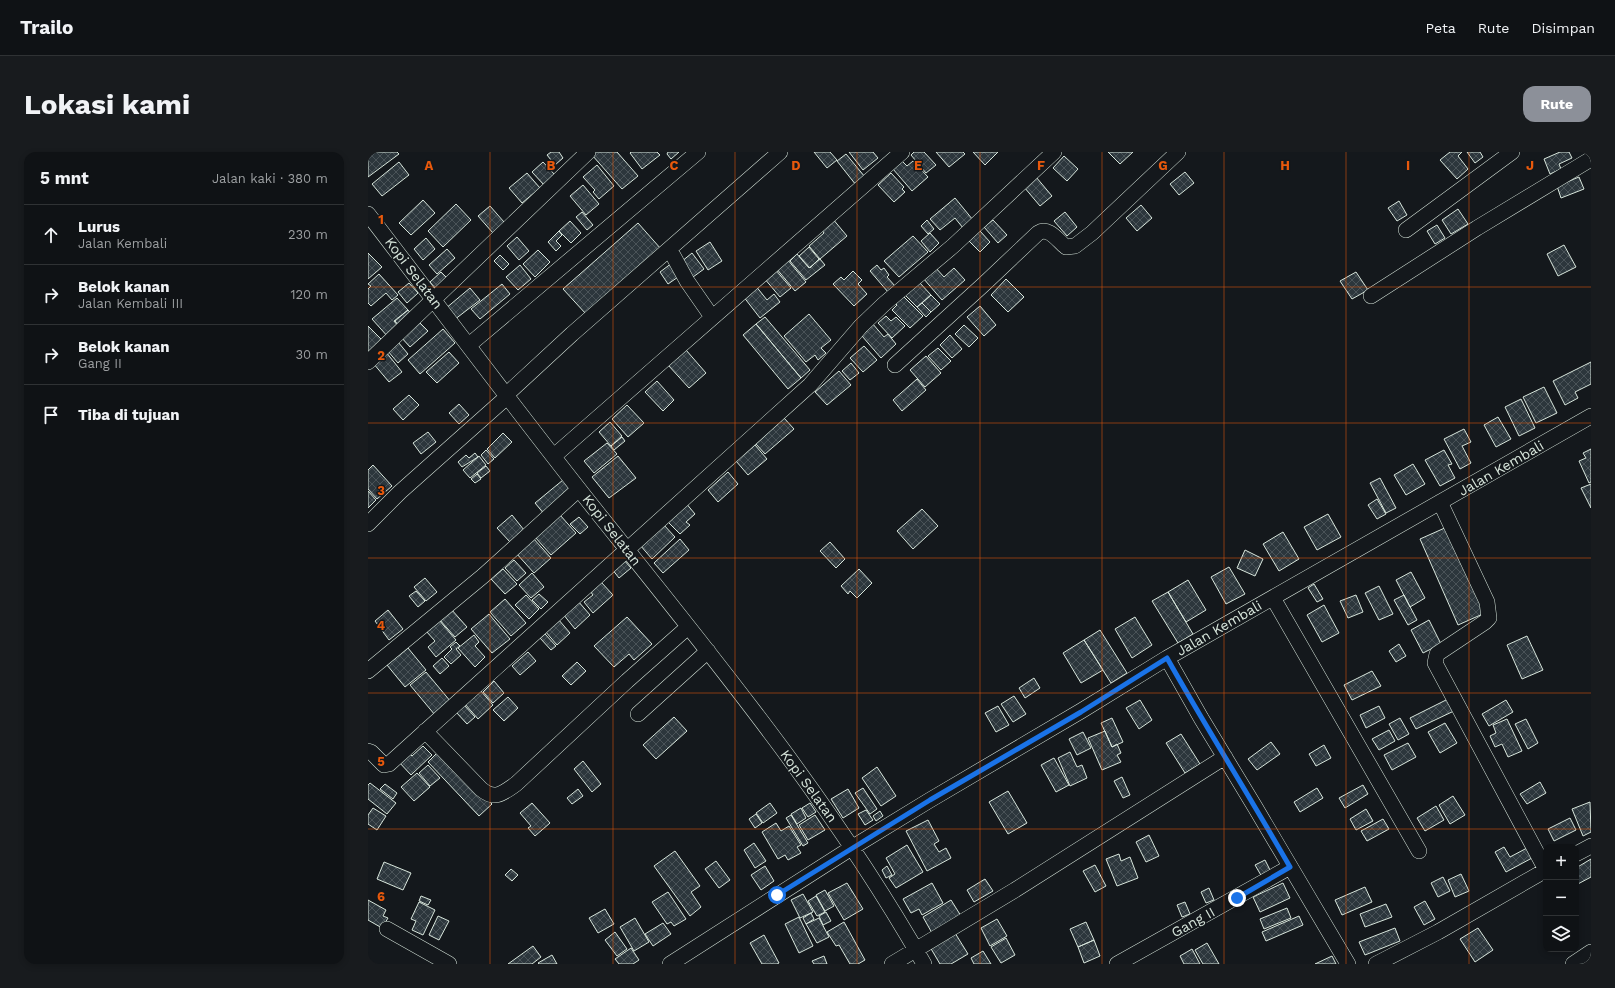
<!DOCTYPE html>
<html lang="id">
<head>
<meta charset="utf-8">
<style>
  body { margin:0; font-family:"Work Sans",sans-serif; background:#181b1e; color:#f1f3f6 }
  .controls { position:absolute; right:12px; bottom:12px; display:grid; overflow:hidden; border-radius:8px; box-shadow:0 2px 6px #0003 }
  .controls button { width:36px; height:36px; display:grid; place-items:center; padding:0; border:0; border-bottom:1px solid #2f3234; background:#0f1215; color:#f1f3f6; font:20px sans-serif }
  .stop { position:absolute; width:12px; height:12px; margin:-9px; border:3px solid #1a73e8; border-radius:50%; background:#fff }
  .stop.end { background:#1a73e8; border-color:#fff; box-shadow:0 1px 4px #0008 }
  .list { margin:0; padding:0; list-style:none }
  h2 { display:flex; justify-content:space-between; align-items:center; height:52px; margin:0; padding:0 16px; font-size:17px }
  h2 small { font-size:13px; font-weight:400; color:#9b9ea0 }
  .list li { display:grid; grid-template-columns:26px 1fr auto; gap:12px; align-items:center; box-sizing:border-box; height:60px; padding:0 16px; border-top:1px solid #2f3234 }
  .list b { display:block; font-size:15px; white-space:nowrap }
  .list p { margin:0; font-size:13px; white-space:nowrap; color:#9b9ea0 }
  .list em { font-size:13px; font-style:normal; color:#9b9ea0 }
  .icon { flex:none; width:22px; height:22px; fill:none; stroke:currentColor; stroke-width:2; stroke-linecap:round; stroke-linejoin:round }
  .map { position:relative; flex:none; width:1223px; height:812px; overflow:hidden; border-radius:12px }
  header { display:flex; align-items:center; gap:24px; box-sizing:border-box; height:56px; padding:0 20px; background:#0f1215; border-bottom:1px solid #2f3234 }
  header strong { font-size:19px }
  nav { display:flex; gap:22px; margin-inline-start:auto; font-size:14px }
  .intro { display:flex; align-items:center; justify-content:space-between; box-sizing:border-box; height:96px; padding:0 24px }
  h1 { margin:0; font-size:28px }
  .button { padding:10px 18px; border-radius:12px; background:#8c9099; color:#fff; font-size:14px; font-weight:700 }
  main { display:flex; gap:24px; padding:0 24px }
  aside { flex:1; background:#0f1215; border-radius:12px; box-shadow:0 2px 6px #0003 }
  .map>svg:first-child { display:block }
  .building { fill:url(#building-cross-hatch); stroke:#d8e6dc }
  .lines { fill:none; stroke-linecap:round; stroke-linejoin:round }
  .minor-casing { stroke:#d8e6dc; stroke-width:16 }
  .minor { stroke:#14181c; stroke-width:15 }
  .route { stroke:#1a73e8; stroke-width:5 }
  .grid { fill:none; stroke:#e8590c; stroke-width:1; stroke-opacity:0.55 }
  .labels { text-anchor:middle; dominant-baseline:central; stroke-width:3; stroke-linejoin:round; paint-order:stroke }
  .street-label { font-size:14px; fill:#d8e6dc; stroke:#14181c }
  .grid-label { font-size:13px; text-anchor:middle; font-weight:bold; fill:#e8590c; stroke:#14181c; stroke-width:3; stroke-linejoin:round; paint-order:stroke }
</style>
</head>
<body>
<header>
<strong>Trailo</strong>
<nav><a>Peta</a><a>Rute</a><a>Disimpan</a></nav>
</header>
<div class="intro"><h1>Lokasi kami</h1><a class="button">Rute</a></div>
<main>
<aside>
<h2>5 mnt<small>Jalan kaki · 380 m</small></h2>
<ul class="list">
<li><svg class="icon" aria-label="ahead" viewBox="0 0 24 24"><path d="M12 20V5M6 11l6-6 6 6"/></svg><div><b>Lurus</b><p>Jalan Kembali</p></div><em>230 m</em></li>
<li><svg class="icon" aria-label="right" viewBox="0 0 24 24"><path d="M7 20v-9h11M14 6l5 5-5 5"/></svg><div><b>Belok kanan</b><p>Jalan Kembali III</p></div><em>120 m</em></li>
<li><svg class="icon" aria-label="right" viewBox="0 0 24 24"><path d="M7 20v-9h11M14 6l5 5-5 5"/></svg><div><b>Belok kanan</b><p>Gang II</p></div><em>30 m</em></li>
<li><svg class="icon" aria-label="arrive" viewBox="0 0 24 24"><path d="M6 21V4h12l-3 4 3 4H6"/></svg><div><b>Tiba di tujuan</b></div></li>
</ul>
</aside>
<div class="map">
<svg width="1223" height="812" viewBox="0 0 1223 812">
  <defs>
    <pattern id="building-cross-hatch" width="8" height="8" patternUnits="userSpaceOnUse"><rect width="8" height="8" fill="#2c363c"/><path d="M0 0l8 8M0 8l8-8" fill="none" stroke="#4a5358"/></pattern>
  </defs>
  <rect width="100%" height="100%" fill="#14181c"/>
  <path class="building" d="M0,0h29l2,2 -31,23z
    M183,0h8l4,6 -8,7 -8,-10z
    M228,0h21l21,24 -16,13 -30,-34z
    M263,0h26l3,3 -18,14 -12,-16z
    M300,0h11l-8,7 -4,-5z
    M446,0h16l7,8 -10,8z
    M481,0h24l5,6 -15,12z
    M546,0h10l12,13 -10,8 -15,-18z
    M568,0h27l2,2 -16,13z
    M605,0h25l-13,13z
    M740,0h25l-13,12z
    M1082,0h12l-4,4 10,13 -11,10 -17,-19z
    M1099,0h13l3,5 -8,6z
    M1192,0h9l3,6 -13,6 2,5 -11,5 -6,-15z
    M478,2l19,23 -9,8 -19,-24z
    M696,4l14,13 -11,12 -14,-13z
    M534,9l5,5 6,-5 15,16 -16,14 -19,-22z
    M31,10l10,13 -27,21 -10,-12z
    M175,10l12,13 -11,10 -12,-13z
    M229,13l17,21 -15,13 -6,-7 2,-2 -12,-13z
    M817,20l9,11 -15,12 -9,-11z
    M159,21l13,15 -18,15 -13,-15z
    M523,21l13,14 -2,2 3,3 -11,10 -16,-17z
    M668,25l16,19 -12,10 -16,-19z
    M1211,25l5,12 -23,9 -4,-12z
    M215,33l16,19 -13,11 -16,-19z
    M587,46l18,22 -10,8 -8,-10 -15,12 -10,-11z
    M55,48l12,13 -24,22 -12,-12z
    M1031,49l8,14 -10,6 -9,-13z
    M88,52l15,16 -28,27 -15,-16z
    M773,53l11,13 -15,13 -11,-13z
    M122,54l14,16 -11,11 -15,-17z
    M1090,57l10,15 -17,10 -9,-14z
    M214,60l11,13 -6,5 -11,-13z
    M697,60l12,15 -10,9 -13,-15z
    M464,66l15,18 -27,23 -11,-13 15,-13 -4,-5z
    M559,68l7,9 -6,5 -7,-8z
    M625,68l14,15 -9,8 -14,-16z
    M202,69l11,12 -10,10 -12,-12z
    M270,71l23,26 -75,65 -23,-25z
    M1069,73l8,13 -10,6 -8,-13z
    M191,79l3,4 -6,6 5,5 -5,5 -8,-9z
    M612,79l10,11 -10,10 -11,-11z
    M562,81l9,10 -9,9 -9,-11z
    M545,84l15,16 -29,25 -15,-16z
    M149,85l12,14 -10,9 -12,-14z
    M58,86l9,11 -12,11 -9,-11z
    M342,90l12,19 -14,9 -12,-19z
    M1196,93l12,22 -18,9 -11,-22z
    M441,95l10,12 -9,9 -11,-12z
    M79,97l8,9 -18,16 -8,-9z
    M170,98l12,12 -15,15 -12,-13z
    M0,101l14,14 -14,12z
    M324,101l12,16 -11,8 -12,-15z
    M429,102l12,14 11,-9 5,6 -19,15 -16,-19z
    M132,103l9,9 -6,6 -9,-9z
    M419,107l19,23 -11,9 -19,-23z
    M304,111l9,12 -13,9 -8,-12z
    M152,113l11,14 -13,11 -12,-13z
    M509,113l4,5 3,-2 5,7 -2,2 8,9 -7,6 -18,-21z
    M567,115l9,10 10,-9 11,12 -23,20 -19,-22z
    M407,117l16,19 -11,9 -16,-19z
    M485,119l9,9 -4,4 9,10 -13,12 -21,-22 8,-7 3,3z
    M73,120l7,7 -11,11 -7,-8z
    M988,120l12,18 -16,9 -12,-18z
    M11,122l19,21 -6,5 -6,-7 -15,13 -3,-3v-14l3,-3 -3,-2z
    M638,127l18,18 -16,15 -17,-17z
    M551,130l12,13 -14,12 -12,-12z
    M41,131l9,10 -11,10 -9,-11z
    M134,132l8,10 -30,25 -9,-10z
    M387,133l12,15 7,-6 6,8 -20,16 -17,-22z
    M102,136l10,12 -26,20 -9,-11z
    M534,143l21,21 -13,12 -18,-18 5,-5 -3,-3z
    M563,143l9,9 -9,8 -9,-9z
    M29,146l11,12 -14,11 6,7 -11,10 -17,-19z
    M554,151l9,9 -5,5 -9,-10z
    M612,154l16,19 -12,11 -17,-19z
    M40,158l5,6 -13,11 -5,-6z
    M441,162l22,26 -10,8 5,5 -8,7 -3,-5 -9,7 -22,-26z
    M518,164l5,5 5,-4 9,9 -13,12 -14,-15z
    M397,165l45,53 -9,8 -45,-54z
    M49,168l11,11 -18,16 -10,-11z
    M504,171l12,14 4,-3 8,10 -15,14 -19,-22 5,-5 -2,-3z
    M388,172l45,54 -13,11 -45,-54z
    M596,173l14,13 -9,9 -14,-13z
    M0,174l15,15 -15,14z
    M75,177l12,14 -35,31 -12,-14z
    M582,183l12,14 -10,9 -12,-13z
    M30,190l10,12 -10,9 -11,-13z
    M496,194l13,14 -14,12 -13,-14z
    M570,196l13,13 -10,9 -13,-14z
    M318,198l20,23 -17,15 -21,-23z
    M18,200l16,20 -13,10 -16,-19z
    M81,200l10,11 -22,20 -11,-11z
    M558,204l15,17 -16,14 -15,-17z
    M1223,210v22l-16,8 3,6 -13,7 -12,-24z
    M483,211l8,10 -9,7 -8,-9z
    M471,219l12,14 -24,20 -12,-13z
    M549,227l9,11 -24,21 -9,-11z
    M289,229l17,19 -11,11 -18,-19z
    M1176,235l13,26 -21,10 -13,-26z
    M41,243l10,10 -16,15 -10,-11z
    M1153,247l14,29 -16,8 -14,-29z
    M91,252l10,11 -10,9 -10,-11z
    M259,253l17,18 -16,14 -16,-18z
    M1130,265l13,22 -15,8 -12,-22z
    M416,266l10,11 -29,25 -9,-10z
    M242,270l12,14 -11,10 -12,-14z
    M1096,277l7,13 -9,4 9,17 -11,6 -16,-30z
    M60,280l8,10 -15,12 -8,-11z
    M135,281l9,9 -17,16 -8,-9z
    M254,285l3,4 -11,9 -3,-4z
    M239,291l10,11 -23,19 -10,-12z
    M387,293l12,14 -19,16 -12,-14z
    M1223,297v33l-2,1 -10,-22 7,-3 -3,-5z
    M118,298l8,9 -6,5 -7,-9z
    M1076,298l8,14 -4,1 7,13 -15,8 -15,-26z
    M107,301l3,4 -16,10 -4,-5 8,-7 3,3z
    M111,304l7,9 -16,13 -7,-8z
    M250,304l18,22 -27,20 -17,-21z
    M1045,312l12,20 -19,11 -12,-20z
    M5,313l19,21 -15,13 -9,-10v-19z
    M118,314l4,5 -9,7 -4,-5z
    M360,320l10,12 -20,18 -10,-12z
    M109,322l4,5 -6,4 -4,-4z
    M1012,326l16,30 -10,5 -16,-30z
    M195,328l10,12 -28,23 -10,-12z
    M1223,332v24l-10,-20z
    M0,339l8,9 -8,8z
    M1009,347l9,15 -9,5 -9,-14z
    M317,350l10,12 -9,8 4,3 -10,9 -14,-14z
    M554,357l16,17 -25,23 -16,-18z
    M960,362l13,23 -24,13 -13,-23z
    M144,363l12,15 -14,12 -13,-14z
    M192,363l16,18 -25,22 -16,-18z
    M211,365l9,10 -8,7 -10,-10z
    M295,372l12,13 -23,22 -12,-14z
    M1079,375l38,86 -27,12 -38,-86z
    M915,380l16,27 -20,12 -16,-27z
    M165,386l18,20 -17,15 -18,-20z
    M312,387l9,11 -26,23 -9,-10z
    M462,390l15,17 -9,9 -16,-17z
    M877,398l18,9 -8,17 -18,-8z
    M255,407l8,9 -12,10 -7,-9z
    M146,408l12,13 -9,8 -12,-13z
    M861,415l16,27 -19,10 -15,-27z
    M135,417l14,15 -12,10 -14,-15z
    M491,417l13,14 -15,15 -7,-7 -2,3 -7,-8z
    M1043,420l14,26 -15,9 -14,-27z
    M164,421l12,14 -13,11 -12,-13z
    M57,426l12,14 -11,9 -12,-14z
    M820,428l18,30 -20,12 -18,-30z
    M233,430l12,13 -20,18 -9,-11 9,-7 -3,-4z
    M946,432l9,15 -6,3 -9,-14z
    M1011,434l14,28 -14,6 -14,-27z
    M48,439l9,10 -7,6 -9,-11z
    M800,440l25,42 -15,9 -26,-42z
    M171,442l9,8 -7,7 -9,-9z
    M158,443l13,14 -10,10 -14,-14z
    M988,443l7,17 -15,6 -8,-17z
    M1036,443l13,25 -9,5 -14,-25z
    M137,447l21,24 -15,13 -21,-24z
    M210,449l12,14 -15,14 -12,-15z
    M956,453l15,28 -17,9 -15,-27z
    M83,457l16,18 -12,10 -16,-18z
    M20,458l15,19 -14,11 -14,-19z
    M121,462l21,25 -18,14 -21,-24z
    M259,465l25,27 -18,16 -5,-6 -15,13 -20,-21z
    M767,465l17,28 -20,13 -17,-29z
    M190,467l12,14 -13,12 -12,-14z
    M71,468l17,20 -20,17 -8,-10 7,-6 -9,-10z
    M1061,468l12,24 -18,9 -12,-23z
    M732,478l27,43 -16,10 -27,-43z
    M177,482l11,12 -5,4 -11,-12z
    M106,483l5,7 -4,4 10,11 -10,10 -17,-19z
    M1159,484l16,34 -21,9 -15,-34z
    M716,488l19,30 -22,13 -18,-30z
    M88,490l4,4 -4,3 5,6 -10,9 -7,-7 8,-8 -2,-2z
    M1031,492l7,12 -10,6 -7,-11z
    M40,496l18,22 -21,17 -18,-22z
    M160,500l8,9 -16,14 -8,-9z
    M74,506l7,8 -9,8 -7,-8z
    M209,510l9,9 -15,14 -9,-9z
    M1004,519l9,15 -29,14 -8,-15z
    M58,520l25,30 -16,13 -25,-30z
    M666,526l6,10 -15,10 -6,-10z
    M126,529l10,12 -11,10 -10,-11z
    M112,538l13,15 -15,14 -13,-15z
    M646,544l12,18 -13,8 -12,-18z
    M140,545l10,11 -14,13 -11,-11z
    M1082,546l6,12 -40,19 -6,-11z
    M772,548l12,20 -13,9 -13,-21z
    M1138,548l7,12 -24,14 -7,-12z
    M96,553l11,12 -8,7 -11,-12z
    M630,554l11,19 -13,7 -11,-19z
    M1011,554l6,12 -19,10 -6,-13z
    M306,565l13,14 -31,28 -13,-14z
    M744,566l11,24 -11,5 -11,-24z
    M1032,566l9,16 -11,6 -9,-16z
    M1139,567l15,32 -14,6 -6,-13 -7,3 -5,-11 6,-3 -3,-8z
    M1158,567l12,24 -10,6 -13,-25z
    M1077,571l12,20 -17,10 -12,-21z
    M1021,578l6,11 -16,9 -7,-11z
    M737,579l7,16 5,-3 4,9 -4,2 4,7 -19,8 -14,-32z
    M715,580l8,16 -14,7 -8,-16z
    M813,582l19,30 -15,9 -19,-30z
    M903,590l9,12 -23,16 -9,-11z
    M1040,591l8,14 -24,13 -8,-15z
    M956,593l7,13 -15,8 -7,-12z
    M55,594l9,9 -21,20 -13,-14 10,-9 4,4z
    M72,598l52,54 -13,12 -51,-54z
    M702,600l7,15 5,-2 5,13 -17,8 -12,-28z
    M686,606l15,27 -13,7 -15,-27z
    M215,609l18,23 -9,8 -18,-23z
    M60,613l12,13 -10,8 -11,-13z
    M509,615l19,29 -15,10 -19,-28z
    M49,621l13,14 -16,14 -13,-14z
    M754,625l8,18 -7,3 -9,-17z
    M1172,630l6,11 -19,11 -7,-10z
    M2,631l26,20 -9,11 -19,-15v-14z
    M17,632l12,9 -4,6 -13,-10z
    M995,633l5,9 -23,14 -6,-10z
    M495,636l14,21 -7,5 -15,-21z
    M949,636l6,10 -23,14 -6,-10z
    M210,637l5,7 -11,8 -5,-6z
    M480,637l11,19 -16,10 -12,-19z
    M640,639l19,32 -19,11 -19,-32z
    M1085,644l12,19 -15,9 -11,-19z
    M1222,650l1,30 -8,4 -11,-27z
    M164,651l18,20 -15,13 -7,-8 3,-2 -11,-13z
    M402,651l7,10 -14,10 -7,-10z
    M442,651l6,9 -8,5 -6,-9z
    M1068,654l8,14 -19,11 -8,-13z
    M5,656l13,8 -9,14 -9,-6v-9z
    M433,656l5,10 -9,6 -6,-10z
    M998,657l7,12 -17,9 -6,-11z
    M498,658l7,10 -8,5 -7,-11z
    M512,659l3,5 -7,5 -3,-5z
    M388,662l6,9 -7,5 -6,-9z
    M423,663l17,28 -5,3 -17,-28z
    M447,663l10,15 -17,10 -9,-15z
    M1202,666l6,12 -22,11 -6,-12z
    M1015,667l6,10 -22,12 -6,-10z
    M560,668l11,21 -5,3 5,8 7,-4 5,10 -24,13 -21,-40z
    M408,671l5,8 8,-5 12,19 -4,2 4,6 -13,7 -3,-5 -7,4 -16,-27z
    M781,683l10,21 -13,6 -10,-20z
    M386,691l12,18 -11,7 -11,-18z
    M539,693l16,27 -27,16 -7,-10 6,-4 -9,-16z
    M1136,695l6,10 17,-9 5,10 -26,14 -11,-20z
    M307,699l25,35 -9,6 10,15 -11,9 -36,-50z
    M751,702l2,7 9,-4 8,21 -21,8 -11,-27z
    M1223,707v18l-15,8v-17z
    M897,708l6,12 -9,5 -7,-12z
    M348,709l14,19 -11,8 -14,-19z
    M16,710l27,11 -8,17 -26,-11z
    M727,713l11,21 -11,6 -12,-21z
    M397,714l9,15 -13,9 -10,-15z
    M519,714l5,9 -6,3 -4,-8z
    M143,717l7,6 -6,6 -7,-6z
    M1093,722l8,17 -14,6 -7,-17z
    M1075,725l7,14 -12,6 -7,-14z
    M617,727l8,12 -19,11 -7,-12z
    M479,731l16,26 -19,11 -16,-27z
    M564,731l11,20 -21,12 -3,-6 -8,4 -8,-14z
    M915,731l7,15 -30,14 -7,-15z
    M997,735l7,15 -30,13 -7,-15z
    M841,736l5,12 -8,3 -5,-11z
    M457,738l9,16 -9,5 -9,-16z
    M300,740l18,27 -12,7 -3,-4 -4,2 -15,-22z
    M435,742l10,18 -13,6 -9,-18z
    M53,744l10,4 -3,5 -9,-4z
    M448,744l9,16 -8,4 -9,-15z
    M0,748l18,10 -3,6 5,2 -6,10 -14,-8z
    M583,748l10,16 -29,17 -9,-16z
    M1057,749l10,18 -11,6 -10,-18z
    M51,750l16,8 -12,25 -11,-5 4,-9 -5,-2z
    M817,750l5,12 -8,3 -5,-12z
    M1018,752l6,13 -27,10 -5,-13z
    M919,756l4,10 -27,11 -4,-10z
    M237,757l9,15 -16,9 -9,-15z
    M458,760l5,9 -8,4 -4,-9z
    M443,761l3,6 -8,5 -3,-6z
    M70,764l11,5 -10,19 -10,-5z
    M931,764l4,9 -37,16 -4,-9z
    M431,765l14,29 -14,7 -14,-29z
    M267,766l14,24 -15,9 -14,-24z
    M451,766l10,19 -12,6 -11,-19z
    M629,767l10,17 -17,10 -9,-18z
    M476,770l21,38 -7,4h-8l-11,-19 -3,1 -9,-14z
    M718,770l8,18 -16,7 -8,-18z
    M295,771l8,11 -18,12 -8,-12z
    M1027,776l5,13 -35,14 -6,-13z
    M1110,776l15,22 -18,12 -15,-23z
    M247,780l12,17 -10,7 -12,-16z
    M587,781l13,21 -17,10h-11l-10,-17z
    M396,783l15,28 -2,1h-15l-12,-21z
    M638,786l9,17 -14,8 -10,-16z
    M726,788l6,16 -16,7 -6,-16z
    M839,791l12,21h-16l-8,-14z
    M165,794l8,11 -9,7h-24z
    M263,796l8,12 -6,4h-14l-4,-5z
    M824,797l8,15h-16l-4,-8z
    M615,799l8,13h-17l-3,-6z
    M184,803l5,9h-18l-1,-1z
    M456,804l3,8h-13l-2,-3z
    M964,804l4,8h-21z"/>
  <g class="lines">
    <defs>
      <path id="minor" d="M0,62c76,99 151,200 229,298 116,145 235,290 327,452
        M1038,78l106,-78
        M302,98l17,31 25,36
        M1003,144l106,-68 114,-69
        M101,193l229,-193
        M0,210l220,-210
        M527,213l88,-80 55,-52c11,-7 20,8 28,14l9,-1 17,-13 86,-81
        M139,242l65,-60 208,-182
        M186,304l348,-304
        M1072,350l47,100 2,16 -4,4 -48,32 -2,9 111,207
        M0,372l32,-32 108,-96
        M905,446l146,253
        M799,506l34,60 54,89 93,157
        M0,519l115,-95 96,-87
        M270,562l70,-63
        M57,579l56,58c14,12 22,4 35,-5l111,-103 61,-54
        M0,599l3,1 13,13 5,-1 421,-379 51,-59 23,-22 69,-58 101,-94
        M1208,702l15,-8
        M19,777l62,35
        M302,812l183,-117 77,-47 151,-89 86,-53 424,-242
        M524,812l123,-74 210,-133
        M749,812l173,-97
        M1008,812l62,-32 108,-62
        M1205,812l18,-12"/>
    </defs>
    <use href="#minor" class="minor-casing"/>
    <use href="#minor" class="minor"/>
  </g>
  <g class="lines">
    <path class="route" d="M409,743l153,-95 151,-88 86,-54c40,71 83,139 123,209l-53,31"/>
  </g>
  <path class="grid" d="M122,0v812M245,0v812M367,0v812M489,0v812M612,0v812M734,0v812M856,0v812M978,0v812M1101,0v812M0,135h1223M0,271h1223M0,406h1223M0,541h1223M0,677h1223"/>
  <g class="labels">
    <g class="street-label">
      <text transform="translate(46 121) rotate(53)">Kopi Selatan</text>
      <text transform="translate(1133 316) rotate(-30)">Jalan Kembali</text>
      <text transform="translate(244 378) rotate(52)">Kopi Selatan</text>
      <text transform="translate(851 476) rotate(-30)">Jalan Kembali</text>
      <text transform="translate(441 634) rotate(54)">Kopi Selatan</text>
      <text transform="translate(825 770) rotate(-29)">Gang II</text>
    </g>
  </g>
  <g class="grid-label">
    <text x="61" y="18">A</text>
    <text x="183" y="18">B</text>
    <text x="306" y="18">C</text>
    <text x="428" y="18">D</text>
    <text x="550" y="18">E</text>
    <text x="673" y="18">F</text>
    <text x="795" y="18">G</text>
    <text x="917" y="18">H</text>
    <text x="1040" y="18">I</text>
    <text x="1162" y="18">J</text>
    <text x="13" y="72">1</text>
    <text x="13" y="208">2</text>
    <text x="13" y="343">3</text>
    <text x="13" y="478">4</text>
    <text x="13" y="614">5</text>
    <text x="13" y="749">6</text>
  </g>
</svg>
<div class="controls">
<button>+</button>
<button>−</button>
<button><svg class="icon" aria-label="layers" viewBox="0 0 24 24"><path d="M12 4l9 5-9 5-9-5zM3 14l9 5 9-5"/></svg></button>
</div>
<div class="stop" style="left:409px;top:743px"></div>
<div class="stop end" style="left:869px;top:746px"></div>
</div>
</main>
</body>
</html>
